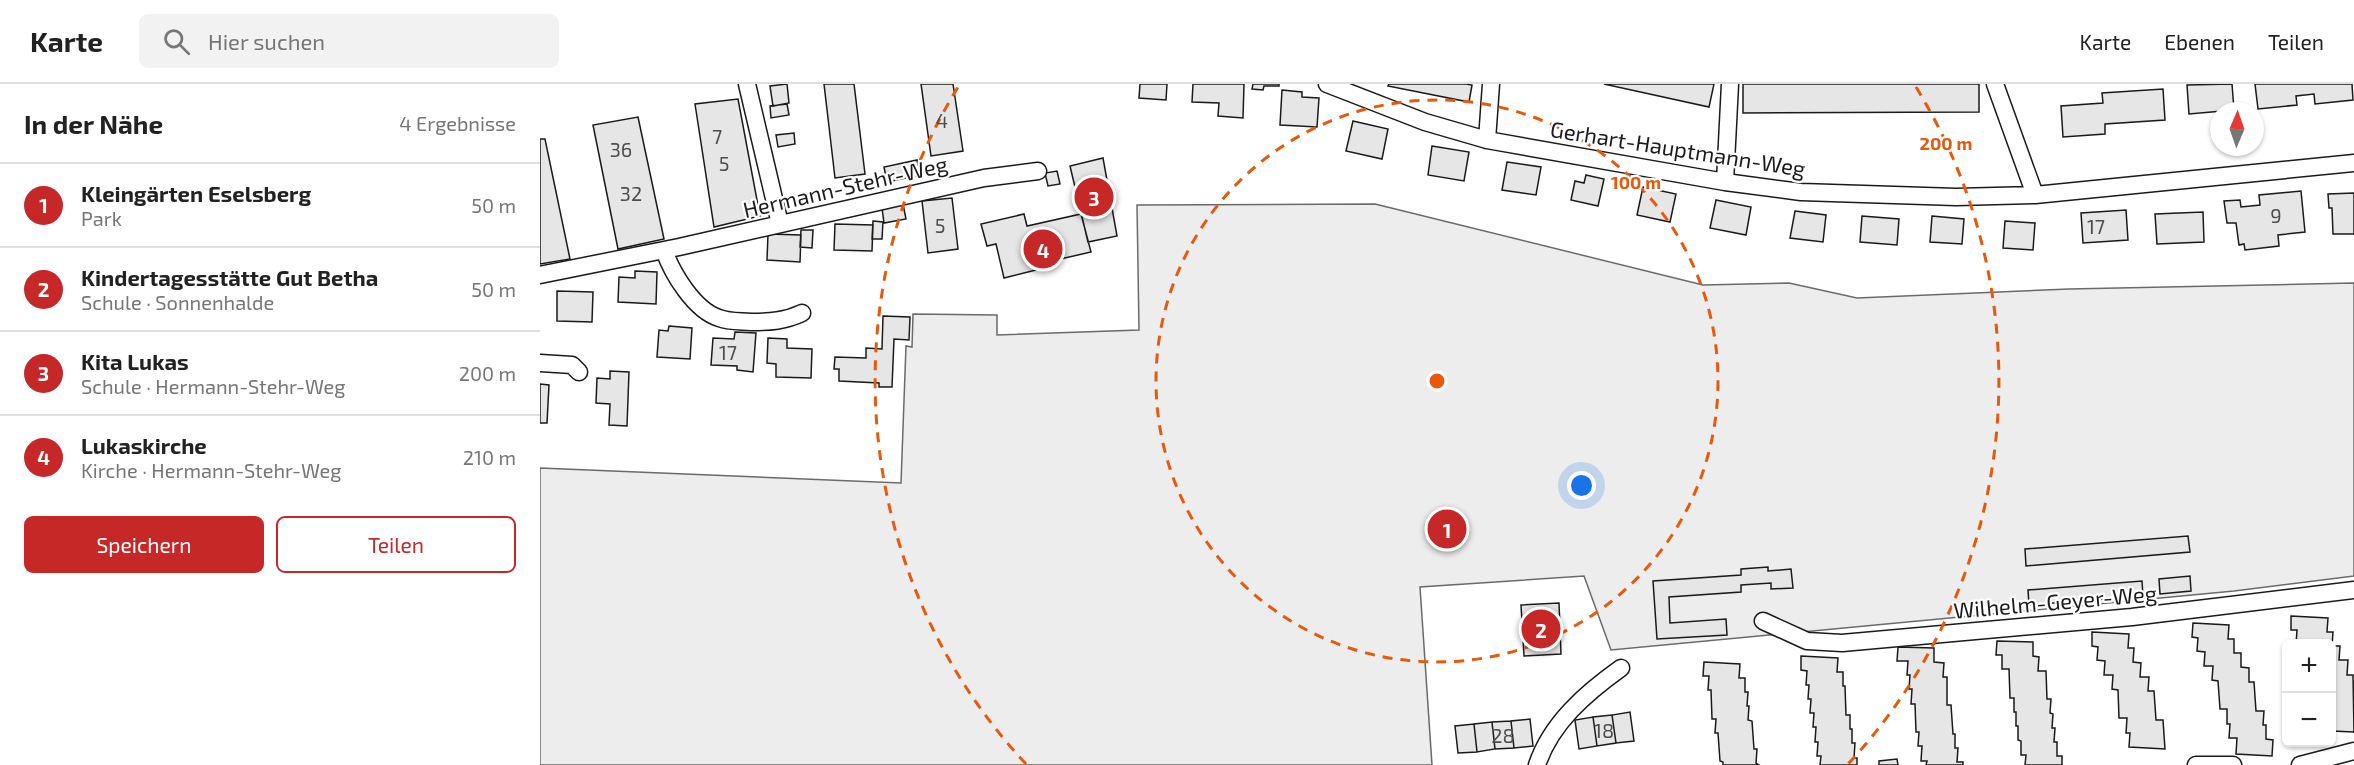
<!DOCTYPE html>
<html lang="de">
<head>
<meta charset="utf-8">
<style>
  body { margin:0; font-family:"Exo 2",sans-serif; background:#f2f2f2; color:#222 }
  .controls { position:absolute; right:18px; bottom:18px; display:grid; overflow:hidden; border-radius:9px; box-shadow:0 2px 4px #0004 }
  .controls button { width:54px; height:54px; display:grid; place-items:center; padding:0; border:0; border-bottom:2px solid #e0e0e0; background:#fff; color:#222; font:30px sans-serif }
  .compass { position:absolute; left:1670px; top:18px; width:54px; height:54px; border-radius:50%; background:#fff; box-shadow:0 2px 4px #0004; rotate:2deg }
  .you { position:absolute; left:1042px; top:402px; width:21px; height:21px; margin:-15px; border:4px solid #fff; border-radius:50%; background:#1a73e8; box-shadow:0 0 0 9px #1a73e833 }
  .badge { display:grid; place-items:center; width:39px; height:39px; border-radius:50%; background:#c62828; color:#fff; font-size:20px; font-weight:700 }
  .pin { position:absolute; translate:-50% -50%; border:3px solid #fff; box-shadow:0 2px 6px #0006 }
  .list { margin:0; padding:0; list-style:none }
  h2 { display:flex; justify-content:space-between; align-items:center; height:78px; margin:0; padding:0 24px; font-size:26px }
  h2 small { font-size:20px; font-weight:400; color:#767676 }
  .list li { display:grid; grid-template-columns:39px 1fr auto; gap:18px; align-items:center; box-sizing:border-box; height:84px; padding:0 24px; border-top:2px solid #e0e0e0 }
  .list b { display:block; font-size:22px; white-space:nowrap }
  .list p { margin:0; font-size:20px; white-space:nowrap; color:#767676 }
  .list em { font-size:20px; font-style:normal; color:#767676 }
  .actions { display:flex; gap:12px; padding:18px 24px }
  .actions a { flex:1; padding:14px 0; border:2px solid #c62828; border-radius:9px; text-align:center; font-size:21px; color:#c62828 }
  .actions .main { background:#c62828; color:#fff }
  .icon { flex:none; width:33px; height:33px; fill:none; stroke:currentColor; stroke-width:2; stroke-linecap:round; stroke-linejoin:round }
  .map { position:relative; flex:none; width:1814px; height:681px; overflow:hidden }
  header { display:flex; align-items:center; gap:36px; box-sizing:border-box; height:84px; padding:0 30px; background:#fff; border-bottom:2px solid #e0e0e0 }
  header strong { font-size:28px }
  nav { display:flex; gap:33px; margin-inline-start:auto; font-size:21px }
  .search { width:420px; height:54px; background:#f2f2f2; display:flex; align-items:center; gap:15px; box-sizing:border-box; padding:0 21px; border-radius:9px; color:#767676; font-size:22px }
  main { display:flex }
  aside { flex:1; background:#fff }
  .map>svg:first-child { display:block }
  .green { fill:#ededed; stroke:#6a6a6a; stroke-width:1.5 }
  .building { fill:#e6e6e6; stroke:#1a1a1a; stroke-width:1.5 }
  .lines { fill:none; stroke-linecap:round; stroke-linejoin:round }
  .minor-casing { stroke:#1a1a1a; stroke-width:19 }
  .minor { stroke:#fff; stroke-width:16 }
  .ring { fill:none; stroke:#e8590c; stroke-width:3; stroke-dasharray:10 8 }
  .labels { text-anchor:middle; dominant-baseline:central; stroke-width:4.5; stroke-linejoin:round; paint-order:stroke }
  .number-label { font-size:20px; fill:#4d4d4d }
  .street-label { font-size:22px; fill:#1a1a1a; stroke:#fff }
  .centre { fill:#e8590c; stroke:#fff; stroke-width:3 }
  .ring-label { font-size:18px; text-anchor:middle; font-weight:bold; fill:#e8590c; stroke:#fff; stroke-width:4.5; stroke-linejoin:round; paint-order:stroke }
</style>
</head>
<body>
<header>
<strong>Karte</strong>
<div class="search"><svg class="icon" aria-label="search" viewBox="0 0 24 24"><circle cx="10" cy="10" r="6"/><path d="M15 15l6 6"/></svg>Hier suchen</div>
<nav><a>Karte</a><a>Ebenen</a><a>Teilen</a></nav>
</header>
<main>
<aside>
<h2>In der Nähe<small>4 Ergebnisse</small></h2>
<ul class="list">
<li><span class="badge">1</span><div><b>Kleingärten Eselsberg</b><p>Park</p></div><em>50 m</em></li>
<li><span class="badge">2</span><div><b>Kindertagesstätte Gut Betha</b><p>Schule · Sonnenhalde</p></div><em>50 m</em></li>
<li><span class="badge">3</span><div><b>Kita Lukas</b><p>Schule · Hermann-Stehr-Weg</p></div><em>200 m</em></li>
<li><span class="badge">4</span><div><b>Lukaskirche</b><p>Kirche · Hermann-Stehr-Weg</p></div><em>210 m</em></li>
</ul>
<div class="actions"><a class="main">Speichern</a><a>Teilen</a></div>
</aside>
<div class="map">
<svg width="1814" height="681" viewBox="0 0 1814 681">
  <rect width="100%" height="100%" fill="#fff"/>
  <path class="green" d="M835,120l328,81 86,-2 68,15 212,-9 285,-6v293l-120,15 -623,59 -27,-74 -164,11 12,178h-892v-297l361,15 5,-137 6,1 1,-33 84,1v20l142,-5 -2,-125z"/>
  <path class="building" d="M247,0l2,19 -16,3 -3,-20z
    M284,0h30l11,90 -30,4z
    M381,0h32l10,67 -32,5z
    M600,0h27l-1,16 -27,-2z
    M653,0h51l-1,34 -25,-2 1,-13 -27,-1z
    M713,0h26v2h-15l-1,4 -11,-1z
    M849,0h77l6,1 -3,17 -81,-16z
    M1064,0h110l-5,23z
    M1203,0h236v28l-236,1z
    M1692,0l2,26 -45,4 -2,-29z
    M1715,0h97l1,16 -38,4 -1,-10 -18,2 1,9 -39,4z
    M1623,5l2,31 -60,4v10l-42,3 -2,-31 42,-3 -1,-10z
    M742,6l20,2v5l17,1 -2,29 -37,-2z
    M198,15l22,117 -46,11 -19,-123z
    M247,20l2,11 -18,3 -1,-12z
    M98,33l26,122 -46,10 -25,-124z
    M813,37l35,8 -6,30 -36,-8z
    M254,49l1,11 -17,3 -2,-12z
    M0,55h5l25,120 -30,5z
    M892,62l37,6 -5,29 -36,-6z
    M563,74l14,78 -29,6 -18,-76z
    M377,76l3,15 -33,7 -3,-15z
    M967,78l34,5 -5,28 -34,-5z
    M517,87l3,13 -12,2 -3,-13z
    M1046,91l18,4 -6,27 -27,-6 4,-19 9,2z
    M1103,103l33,7 -6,28 -33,-7z
    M1761,107l4,41 -27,3 1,11 -34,4 -1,-6 -5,1 -3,-22h-9l-3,-22 16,-1 1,7 19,-2 -1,-10z
    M1814,109v41h-21l-1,-26h-3l-1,-14z
    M412,114l6,51 -30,4 -6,-52z
    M1176,116l35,7 -5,28 -36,-7z
    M363,120l3,15 -22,4 -2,-15z
    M1586,126l2,30 -45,3 -2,-30z
    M1255,127l31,4 -3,27 -33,-4z
    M1663,128l1,30 -47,2 -2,-30z
    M484,130l3,12 54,-12 10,38 -57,13 2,5 -32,8 -8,-34 -9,2 -6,-22z
    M1322,132l37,3 -2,26 -37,-3z
    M1392,132l32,3 -2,25 -32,-2z
    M333,137l10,1 -1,17h-10z
    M1465,137l30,2 -2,27 -30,-2z
    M295,140l38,1 -1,26 -38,-1z
    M261,146h12l-1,18 -12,-1z
    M228,150l33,1 -1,27 -33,-2z
    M95,187l22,1 -1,32 -38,-2 1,-25 16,1z
    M17,207l36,1 -1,30 -35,-1z
    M343,232l27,1 -1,23 -15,-1 -2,48h-13v-4l-40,-2v-12h-5l1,-12 31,1v-10l16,1z
    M129,242l23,2 -2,31 -33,-2 2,-27 9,1z
    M195,248l21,1 -3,39 -16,-2v-4l-26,-1 2,-27 21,1z
    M228,254l19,1v9l25,1 -1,29 -35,-1v-13l-9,-1z
    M70,287l19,1 -2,54 -18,-1 1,-21 -14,-1 1,-25 13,1z
    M0,300l9,1 -2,38h-7z
    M1648,452l2,16 -164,14 -1,-17z
    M1228,483v4l23,-2 2,19 -22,1v-6l-30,2v7l-72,5 1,26 56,-4 1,16 -70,4 -4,-58 88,-6v-6z
    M1650,492l1,15 -31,3 -1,-15z
    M1602,497l1,15 -114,9 -1,-15z
    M1019,519l2,51 -37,2 -3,-51z
    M1751,532l37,2 -1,14h6l-1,14h8l-1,14h9l-1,15h6l1,57 -22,-1v-87h-36l1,-14h-6z
    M1653,539l36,2 -1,14h6v14h7v14l8,1v14h5l2,29h8l-1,14h3v14l7,1 -1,16 -36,-2 1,-16h-8l1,-14h-3v-15h-7l-2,-28 -6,-1 1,-14h-9l1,-14 -8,-1 1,-13 -6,-1z
    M1552,548l37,2 -1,14h6l-1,14 8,1 -1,14h9l-1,14h6l2,29h7l2,29 -36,-2 1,-14h-4l1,-15h-8l-1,-28 -6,-1 1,-14h-9l1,-14 -8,-1 1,-13 -6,-1z
    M1457,557l36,1v14l6,1 -1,14h8l1,28h4l-1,14 3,1 -1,14h3l-1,14h3v14h5v9h-37l1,-10h-5v-14l-3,-1v-14h-2v-14h-2v-14h-4l-1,-29h-7v-14h-6z
    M1358,563l36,1v14l10,1 -1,14h4v28h4l2,29h2v14h3l-1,14h6v3h-37l1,-4h-6l1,-15h-4l1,-14h-3l-1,-28h-4l1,-15h-3l1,-14h-3l1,-14h-11z
    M1261,572l37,2 -1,14h6v14h2l1,29h4v14h2v14h3l-1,15h3v7h-37l1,-9h-4l1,-14h-3l1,-15h-3l1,-14h-4l1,-14h-3l1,-14h-3l1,-14 -6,-1z
    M1164,578l36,2 -1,14h6v14h3l-1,14h2l-1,14 4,1 2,28h3l-1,14 3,2h-36v-3l-3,-1 -2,-28h-3l1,-14h-4l-1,-29h-3l1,-14h-6z
    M1090,628l4,29 -18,2 -4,-28z
    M1072,631l4,28 -19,3 -4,-29z
    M1053,633l4,29 -18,3 -4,-29z
    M990,635l3,27 -19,2 -3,-27z
    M971,637l3,27 -19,1 -3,-27z
    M952,638l3,27 -18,3 -3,-28z
    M934,640l3,28 -19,1 -3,-27z
    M1357,675l1,6h-19v-4z"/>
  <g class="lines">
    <defs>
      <path id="minor" d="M207,0l33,140
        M787,0l98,38 62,18 238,42 76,10 155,5 79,-2 319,-32
        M1455,0l40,111
        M947,56l4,-56
        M1185,98l5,-98
        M124,166c8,23 30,60 55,68 10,4 22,3 32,4 19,0 34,-1 51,-9
        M0,191l139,-28 305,-69 54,-7
        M0,279l32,2 7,7
        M1223,537l44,20 35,2 290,-26 222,-27
        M997,681c14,-42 49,-72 84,-97
        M1656,681h37
        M1760,681l54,-14"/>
    </defs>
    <use href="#minor" class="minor-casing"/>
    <use href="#minor" class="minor"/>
  </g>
  <g class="ring">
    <circle cx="897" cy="297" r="281"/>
    <path d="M486 680A562 562 0 0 1 418 3M1376 3A562 562 0 0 1 1308 680"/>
  </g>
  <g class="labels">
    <g class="number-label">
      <text x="402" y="36">4</text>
      <text x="177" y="52">7</text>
      <text x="81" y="65">36</text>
      <text x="184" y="79">5</text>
      <text x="91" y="109">32</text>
      <text x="1736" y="131">9</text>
      <text x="400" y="141">5</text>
      <text x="1556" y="142">17</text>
      <text x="188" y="268">17</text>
      <text x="1064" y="646">18</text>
      <text x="963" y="651">28</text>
    </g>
    <g class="street-label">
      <text transform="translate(1138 64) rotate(9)">Gerhart-Hauptmann-Weg</text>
      <text transform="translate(305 102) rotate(-13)">Hermann-Stehr-Weg</text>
      <text transform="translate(1515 517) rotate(-5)">Wilhelm-Geyer-Weg</text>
    </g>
  </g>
  <circle cx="897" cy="297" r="9" class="centre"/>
  <g class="ring-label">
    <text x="1406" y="66">200 m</text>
    <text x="1096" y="105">100 m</text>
  </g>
</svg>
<div class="controls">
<button>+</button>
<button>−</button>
</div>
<svg class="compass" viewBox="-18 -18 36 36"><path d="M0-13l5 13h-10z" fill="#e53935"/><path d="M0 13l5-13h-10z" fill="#767676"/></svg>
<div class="you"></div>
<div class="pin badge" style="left:907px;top:445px">1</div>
<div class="pin badge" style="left:1001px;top:545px">2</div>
<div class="pin badge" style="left:554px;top:113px">3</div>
<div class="pin badge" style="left:503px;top:165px">4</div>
</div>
</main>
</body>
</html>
